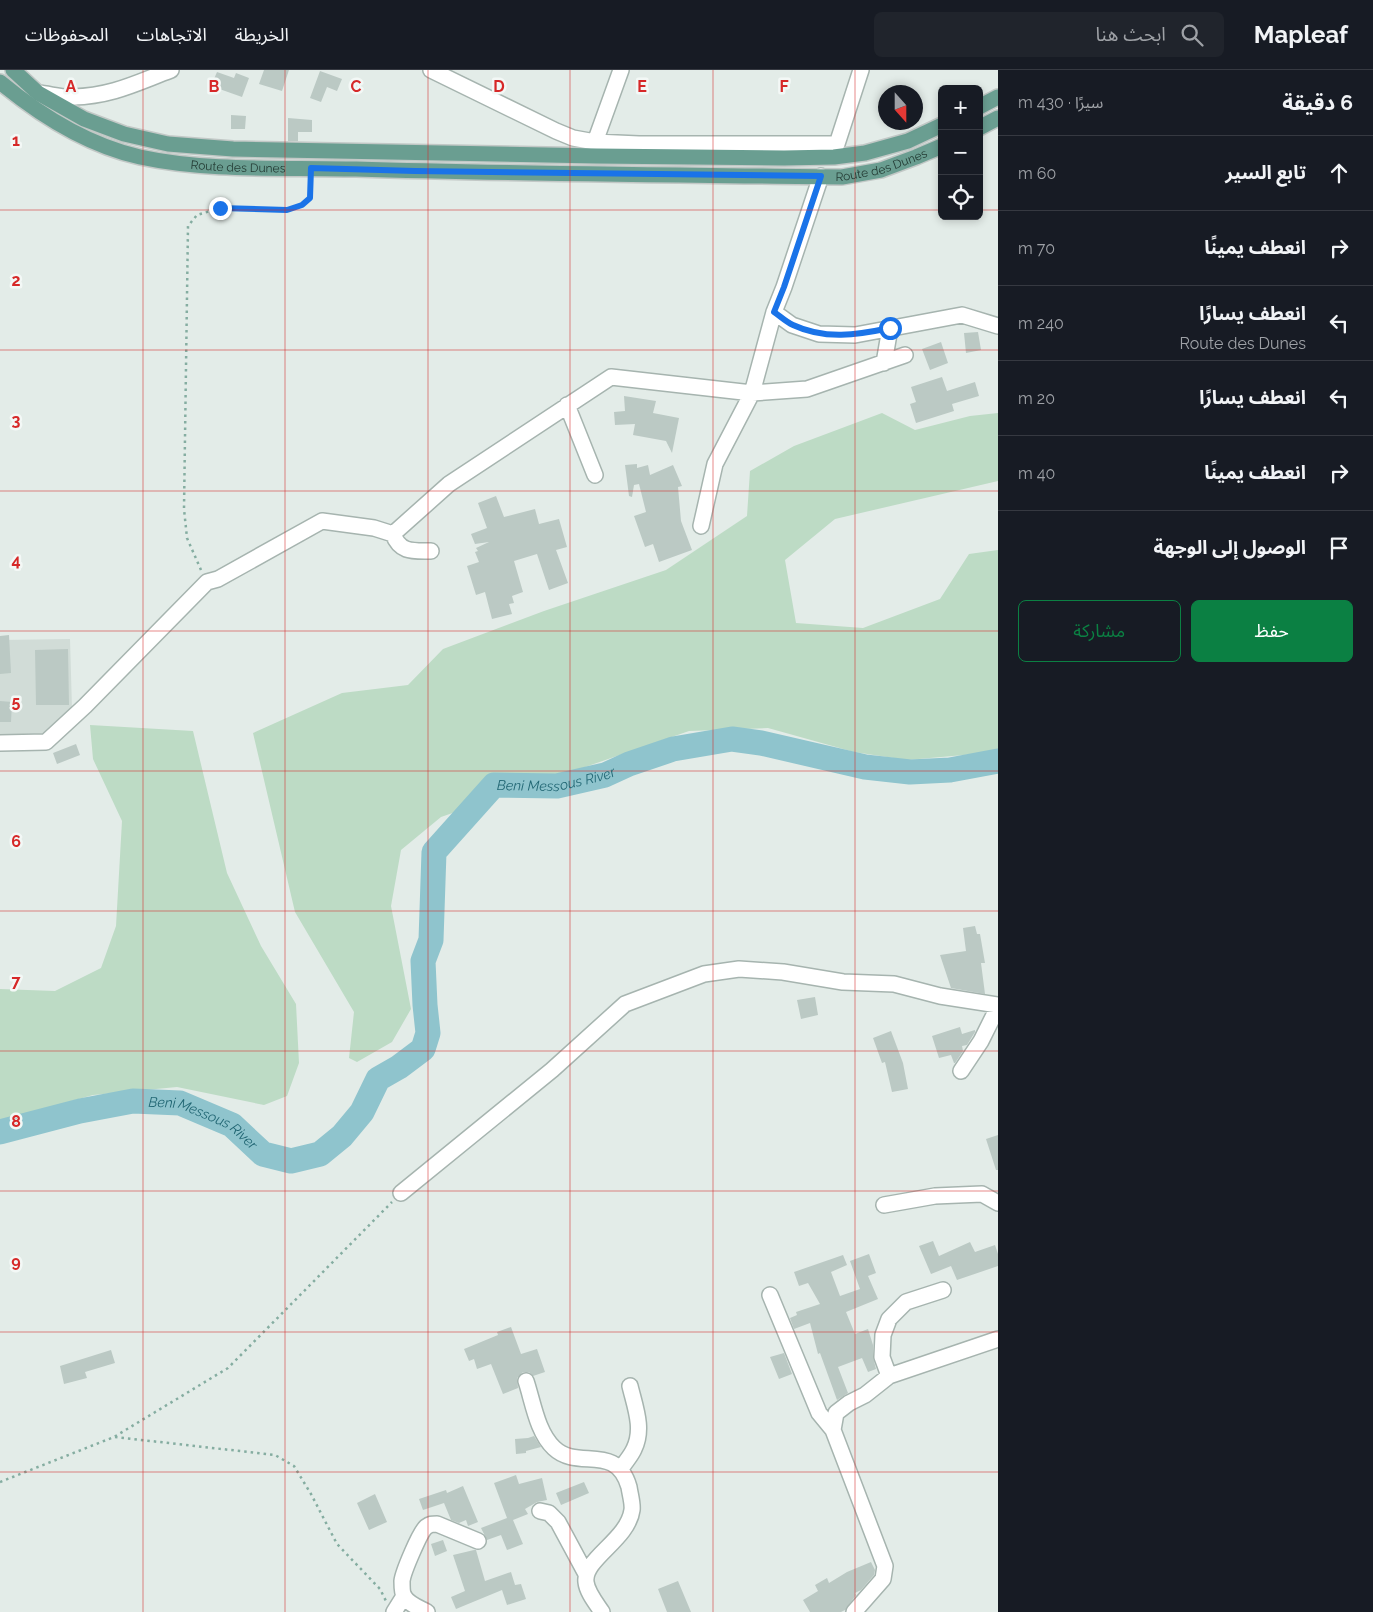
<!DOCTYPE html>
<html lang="ar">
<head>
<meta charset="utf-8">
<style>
  body { margin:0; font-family:Raleway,"Noto Sans Arabic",sans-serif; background:#20242c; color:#f1f3f6; direction:rtl }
  .controls { position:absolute; right:15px; top:15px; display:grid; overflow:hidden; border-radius:8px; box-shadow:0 2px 8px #0003 }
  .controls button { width:45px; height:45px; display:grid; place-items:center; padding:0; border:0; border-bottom:1px solid #363941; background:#171b24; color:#f1f3f6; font:25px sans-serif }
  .compass { position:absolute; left:878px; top:15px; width:45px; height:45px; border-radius:50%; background:#171b24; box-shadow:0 2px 8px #0003; rotate:159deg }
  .stop { position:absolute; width:15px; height:15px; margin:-11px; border:4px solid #1a73e8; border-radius:50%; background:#fff }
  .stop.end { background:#1a73e8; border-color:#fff; box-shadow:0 1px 5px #0008 }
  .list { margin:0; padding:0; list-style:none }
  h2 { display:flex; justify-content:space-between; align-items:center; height:65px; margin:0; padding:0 20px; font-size:21px }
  h2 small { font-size:16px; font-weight:400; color:#9ea1a6 }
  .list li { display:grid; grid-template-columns:32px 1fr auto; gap:15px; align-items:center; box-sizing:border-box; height:75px; padding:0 20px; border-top:1px solid #363941 }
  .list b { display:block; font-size:19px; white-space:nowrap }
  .list p { margin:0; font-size:16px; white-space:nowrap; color:#9ea1a6 }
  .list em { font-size:16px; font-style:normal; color:#9ea1a6 }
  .actions { display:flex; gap:10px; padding:15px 20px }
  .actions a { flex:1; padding:11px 0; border:1px solid #0b8043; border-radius:8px; text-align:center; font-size:18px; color:#0b8043 }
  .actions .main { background:#0b8043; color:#fff }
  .icon { flex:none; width:28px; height:28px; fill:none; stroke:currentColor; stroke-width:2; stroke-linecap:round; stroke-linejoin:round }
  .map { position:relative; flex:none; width:998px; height:1542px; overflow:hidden; direction:ltr }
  header { display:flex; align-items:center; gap:30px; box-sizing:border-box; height:70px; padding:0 25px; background:#171b24; border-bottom:1px solid #363941 }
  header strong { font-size:24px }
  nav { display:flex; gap:28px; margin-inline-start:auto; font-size:18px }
  .search { width:350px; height:45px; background:#20242c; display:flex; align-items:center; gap:12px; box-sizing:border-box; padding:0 18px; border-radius:8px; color:#9ea1a6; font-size:19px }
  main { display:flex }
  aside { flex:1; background:#171b24 }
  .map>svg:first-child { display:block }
  .built { fill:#d1dcd7 }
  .green { fill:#bddbc5 }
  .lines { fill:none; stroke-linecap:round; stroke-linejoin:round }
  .river { stroke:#8fc4cd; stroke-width:25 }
  .building { fill:#bbc9c4 }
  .minor-casing { stroke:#a6b4af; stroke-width:18 }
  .major-casing { stroke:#c2c8c6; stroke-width:18 }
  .path { stroke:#85ada1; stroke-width:2.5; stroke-dasharray:2.5 4; stroke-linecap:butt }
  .minor { stroke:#fff; stroke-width:15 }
  .major { stroke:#6a9e91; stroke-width:15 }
  .route { stroke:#1a73e8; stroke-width:6 }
  .grid { fill:none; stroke:#d62828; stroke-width:1; stroke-opacity:0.55 }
  .labels { text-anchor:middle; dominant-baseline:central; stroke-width:5; stroke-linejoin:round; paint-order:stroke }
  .street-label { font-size:12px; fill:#243c35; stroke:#f3f8f6 }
  .water-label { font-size:14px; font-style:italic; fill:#226774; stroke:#f3f8f6 }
  .grid-label { font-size:16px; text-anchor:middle; font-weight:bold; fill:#d62828; stroke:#f3f8f6; stroke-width:5; stroke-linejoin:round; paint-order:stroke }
</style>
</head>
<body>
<header>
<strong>Mapleaf</strong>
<div class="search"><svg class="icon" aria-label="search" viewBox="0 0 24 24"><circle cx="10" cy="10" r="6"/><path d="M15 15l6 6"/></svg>ابحث هنا</div>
<nav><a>الخريطة</a><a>الاتجاهات</a><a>المحفوظات</a></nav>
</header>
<main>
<aside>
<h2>6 دقيقة<small>سيرًا · 430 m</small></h2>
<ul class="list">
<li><svg class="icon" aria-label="ahead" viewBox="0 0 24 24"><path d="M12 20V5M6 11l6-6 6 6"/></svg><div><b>تابع السير</b></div><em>60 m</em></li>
<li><svg class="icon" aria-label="right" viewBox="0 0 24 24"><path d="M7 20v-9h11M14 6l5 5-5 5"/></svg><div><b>انعطف يمينًا</b></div><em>70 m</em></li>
<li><svg class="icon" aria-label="left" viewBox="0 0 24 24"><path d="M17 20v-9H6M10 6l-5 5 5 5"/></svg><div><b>انعطف يسارًا</b><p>Route des Dunes</p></div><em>240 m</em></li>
<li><svg class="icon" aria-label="left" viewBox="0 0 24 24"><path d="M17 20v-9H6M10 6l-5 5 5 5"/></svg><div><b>انعطف يسارًا</b></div><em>20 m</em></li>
<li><svg class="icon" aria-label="right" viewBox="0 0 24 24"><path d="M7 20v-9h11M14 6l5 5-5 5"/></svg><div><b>انعطف يمينًا</b></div><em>40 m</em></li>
<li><svg class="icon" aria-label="arrive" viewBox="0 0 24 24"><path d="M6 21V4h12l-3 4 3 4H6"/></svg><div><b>الوصول إلى الوجهة</b></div></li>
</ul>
<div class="actions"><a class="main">حفظ</a><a>مشاركة</a></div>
</aside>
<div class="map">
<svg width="998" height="1542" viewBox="0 0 998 1542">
  <rect width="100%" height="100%" fill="#e3ece8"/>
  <path class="built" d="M70,569l2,70 -27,24 -45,2v-95z"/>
  <path class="green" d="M882,343l33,17 55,-14 28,-3v68l-163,38 -50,41 11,63 67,5 77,-29 29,-45 29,-4v202l-91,8 -53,-8 -86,-24 -79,3 -248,86 -40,33 -10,56 20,103 -19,33 -35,20 -8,-4 5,-46 -59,-100 -42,-179 89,-40 66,-8 35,-36 101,-38 122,-41 81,-54 3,-45 44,-25z
    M90,655l103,6 34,142 34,73 35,58 3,59 -12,33 -23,9 -87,-18 -84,8 -93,26v-132l55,2 46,-23 15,-42 6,-105 -29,-62z"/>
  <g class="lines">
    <path class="river" id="s1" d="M0,1062l80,-21 53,-10 47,2 52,22 31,29 28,7 29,-7 22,-18 20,-24 16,-33 21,-12 24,-18 5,-16 -3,-28 -2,-44 8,-21 3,-88 60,-67 63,1 48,-11 24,-11 44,-15 59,-10 29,4 104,24 45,5 40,-2 48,-9"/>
  </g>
  <path class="building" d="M264,0h25l-7,21 -23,-7z
    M320,1l22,8 -5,12 -10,-4 -6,15 -11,-4z
    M217,2l17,6 2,-5 13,5 -7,19 -31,-11z
    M231,45l15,1 -1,13h-14z
    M288,48l24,2v12h-14v9h-10z
    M978,262l3,18 -15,3 -2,-20z
    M941,272l7,21 -18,7 -8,-21z
    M942,307l5,14 28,-9 4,14 -27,8 2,7 -38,12 -6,-19 6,-2 -5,-15z
    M624,326l32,5 -3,12 26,5 -7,35 -6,-12 -33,-6 2,-11 -20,1 -1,-13 11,-1z
    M637,394v4l11,-3 2,10 23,-10 9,21 -4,1 3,34 11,29 -33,12 -6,-18 -8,3 -11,-31 12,-4 -7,-28 -5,1 -2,12 -3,-1 -4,-31z
    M496,426l8,21 31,-8 4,15 20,-5 8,28 -11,3 12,33 -19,7 -12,-36 -23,7 9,31 -11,4 2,7 -5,1 3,10 -20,5 -7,-27 -9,3 -9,-29 12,-4 -4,-10 3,-1 -2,-3 13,-6 -14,2 -4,-10 16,-6 -9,-25z
    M9,565l2,38 -11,1v-38z
    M68,579l1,56h-33l-1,-55z
    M0,631l12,1 -1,20h-11z
    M76,674l4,11 -23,9 -4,-11z
    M975,856l2,8h3l5,29h-4l4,31 -34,-6 -11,-33 26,-4 -3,-23z
    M815,927l3,18 -17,4 -4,-19z
    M960,957l2,7 13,-4v2l-8,13 -5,1 1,5 -8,12h-1l-3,-8 -12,3 -7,-22z
    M891,961l12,32 5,26 -16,3 -7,-30 -3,1 -9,-25z
    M998,1065v35h-2l-10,-31z
    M933,1171l6,15 31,-14 5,10 20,-7 3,9v12l-41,14 -6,-14 -20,8 -12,-28z
    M869,1184l7,19 -8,3 10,23 -32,13 9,22 13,-5 5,16v12l3,12 -8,3 -6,-14 -24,9 10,26 -11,7 -17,-47 -2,1 -8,-31 -16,6 -4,-11 7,-3 -1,-3 24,-8 -12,-21 -9,3 -5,-14 49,-17 4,10 -16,7 9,24 20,-7 -10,-28z
    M511,1257l10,27 16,-5 8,23 -12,4 -4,-4h-6l-6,6 1,10 -15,6 -12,-30 -14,5 -3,-10 -5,2 -5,-12 34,-14 -1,-3z
    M111,1280l4,13 -30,9 2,6 -23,6 -4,-18z
    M784,1283l8,21 -13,5 -9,-22z
    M534,1366l7,11 -15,4v2l-10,1 -1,-15 13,-1z
    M516,1405l3,9 23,-6 5,22 -10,2 -12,7 3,5 -15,6 10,24 -16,6 -6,-15 -14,5 -6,-12 26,-10 -13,-35z
    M584,1412l5,11 -28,12 -5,-12z
    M463,1416l15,36 -10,4 -2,-6 -7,3 -8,-3 -7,-17 -21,7 -4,-11 27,-9 1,3z
    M375,1424l12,28 -18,8 -12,-27z
    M443,1470l4,11 -12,5 -4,-12z
    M474,1480h2l9,31 26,-9 4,13 6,-1 5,15 -19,6 -5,-15 -46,19 -5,-12 14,-6 -12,-36z
    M871,1492l4,8 -1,5 -13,15 -6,3 1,2 -11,15 -4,2h-31l-7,-12 15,-9 -3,-6 12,-7 2,5 18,-11z
    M678,1511l13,31h-24l-9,-23z"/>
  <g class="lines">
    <defs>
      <path id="minor" d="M431,0l125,61 17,7 22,4 44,2h198l24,-74
        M38,23c12,1 24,5 35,4 39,-1 63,-14 98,-27
        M595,72l26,-72
        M774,242l18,13 27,9 36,1 107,-20 36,11
        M884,293l6,-35
        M567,335l28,70
        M701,456l14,-62 37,-71 22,-81 10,-25 37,-111
        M393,464l56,-50 162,-107 141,16 55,-4 98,-34
        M393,464c7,19 20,17 38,17
        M0,673l46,-1 39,-36 122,-124 11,-3 104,-58 52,7 19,6
        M961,1001l20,-30 17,-34
        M401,1123l151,-123 73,-66 79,-30 35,-5 44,3 60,10 51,2 46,12 58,9
        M884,1135l51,-9 47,-2 16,9
        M770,1225l49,118 14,17
        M889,1306l-7,-19 1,-22 6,-16 17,-17 37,-12
        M526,1311c7,21 11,51 28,67 24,23 62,-6 75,39 1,7 4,17 3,23 -4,30 -49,49 -46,72 1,10 10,21 16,30
        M621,1399c4,-7 10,-13 13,-20 10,-20 1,-42 -4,-63
        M540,1441l9,2 9,9 28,52
        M394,1542l10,-16
        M427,1542c-7,-4 -19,-8 -23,-16 -2,-3 -2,-11 -2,-15 1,-9 18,-49 24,-54 4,-3 6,-3 11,-3l41,17
        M854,1542l29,-33 2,-13 -52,-136 3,-17 13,-10 16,-8 24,-19 109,-37"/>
      <g id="major">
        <path d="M13,0l25,23 46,26 40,15 44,10 65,5 364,7 187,2 50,-1 31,-4 43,-12 34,-16"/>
        <path id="s2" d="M0,12c41,34 87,63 140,75 70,15 144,10 216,12 162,5 324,6 486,8l39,-7 35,-13 26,-11"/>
        <path d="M979,37l19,-10"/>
        <path d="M979,58l19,-10"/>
      </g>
    </defs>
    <use href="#minor" class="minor-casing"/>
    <use href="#major" class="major-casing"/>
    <path class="path" d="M201,500l-14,-32 -3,-29 4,-283 9,-11 23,-7 67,2 15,-5 8,-7 1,-16
      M115,1367l160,18 19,11 17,28 26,50 43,45 6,12
      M0,1412l114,-45 114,-69 164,-166"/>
    <use href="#minor" class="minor"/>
    <use href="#major" class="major"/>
  </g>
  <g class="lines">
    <path class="route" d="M220,138l67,2 15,-5 8,-7 1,-30 104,3 406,5 -37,111 -10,25c6,4 12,10 19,13 32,15 64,10 97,3"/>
  </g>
  <path class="grid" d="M143,0v1542M285,0v1542M428,0v1542M570,0v1542M713,0v1542M855,0v1542M0,140h942M979,140h19M0,280h998M0,421h998M0,561h998M0,701h998M0,841h998M0,981h998M0,1121h998M0,1262h998M0,1402h998"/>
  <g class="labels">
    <g class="street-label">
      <text stroke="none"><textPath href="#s2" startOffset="904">Route des Dunes</textPath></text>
      <text stroke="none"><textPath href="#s2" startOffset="259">Route des Dunes</textPath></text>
    </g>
    <g class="water-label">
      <text stroke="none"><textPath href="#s1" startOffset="844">Beni Messous River</textPath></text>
      <text stroke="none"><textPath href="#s1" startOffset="212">Beni Messous River</textPath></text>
    </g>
  </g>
  <g class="grid-label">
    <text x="71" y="22">A</text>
    <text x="214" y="22">B</text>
    <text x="356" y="22">C</text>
    <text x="499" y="22">D</text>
    <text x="642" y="22">E</text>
    <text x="784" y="22">F</text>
    <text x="16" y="76">1</text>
    <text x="16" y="216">2</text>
    <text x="16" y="356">3</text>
    <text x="16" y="496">4</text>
    <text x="16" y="637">5</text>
    <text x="16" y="777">6</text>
    <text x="16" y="917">7</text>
    <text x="16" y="1057">8</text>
    <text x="16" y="1197">9</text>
  </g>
</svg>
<div class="controls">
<button>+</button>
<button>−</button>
<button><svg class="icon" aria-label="locate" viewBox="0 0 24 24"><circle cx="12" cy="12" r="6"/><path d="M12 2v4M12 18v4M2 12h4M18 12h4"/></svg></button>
</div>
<svg class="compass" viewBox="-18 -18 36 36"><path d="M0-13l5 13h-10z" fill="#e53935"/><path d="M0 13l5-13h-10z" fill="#9ea1a6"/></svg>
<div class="stop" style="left:890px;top:258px"></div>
<div class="stop end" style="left:220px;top:138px"></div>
</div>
</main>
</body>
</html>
